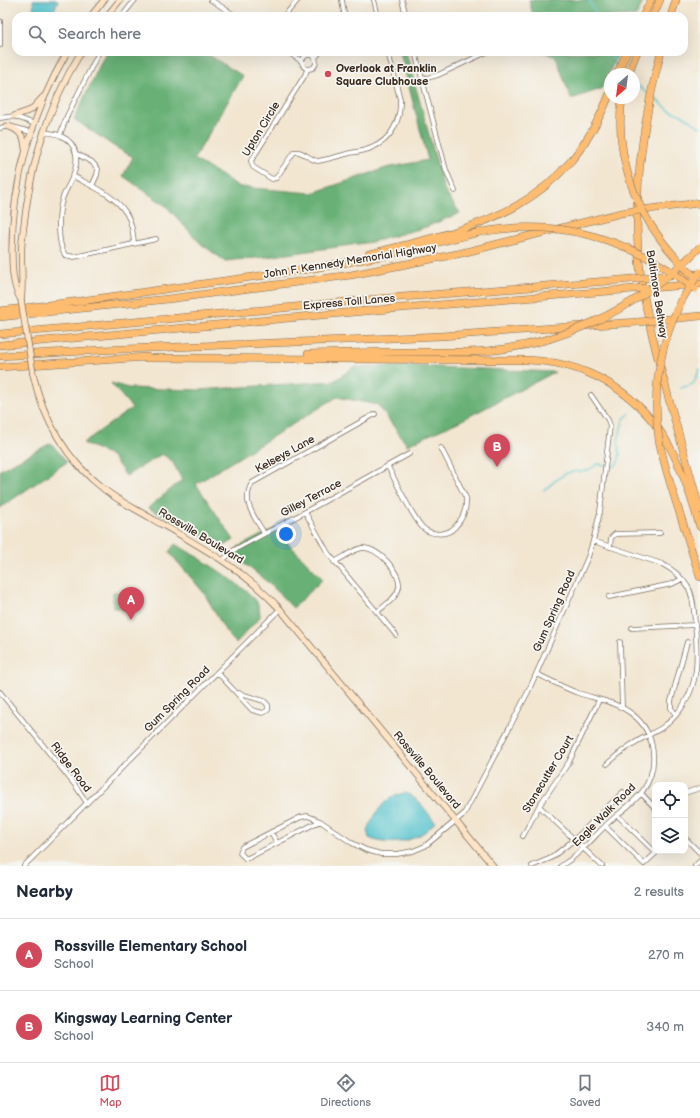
<!DOCTYPE html>
<html lang="en">
<head>
<meta charset="utf-8">
<style>
  body { margin:0; font-family:"Balsamiq Sans",sans-serif; background:#f6f6f7; color:#1f2937 }
  .controls { position:absolute; right:12px; bottom:12px; display:grid; overflow:hidden; border-radius:8px; box-shadow:0 4px 16px #0002 }
  .controls button { width:36px; height:36px; display:grid; place-items:center; padding:0; border:0; border-bottom:1px solid #e0e1e3; background:#fff; color:#1f2937; font:20px sans-serif }
  .compass { position:absolute; left:604px; top:68px; width:36px; height:36px; border-radius:50%; background:#fff; box-shadow:0 4px 16px #0002; rotate:208deg }
  .you { position:absolute; left:286px; top:534px; width:14px; height:14px; margin:-10px; border:3px solid #fff; border-radius:50%; background:#1a73e8; box-shadow:0 0 0 6px #1a73e833 }
  .badge { display:grid; place-items:center; width:26px; height:26px; border-radius:50%; background:#d1495b; color:#fff; font-size:13px; font-weight:700 }
  .pin { position:absolute; translate:-50% -33px; filter:drop-shadow(0 1px 2px #0008) }
  .pin::after { content:''; position:absolute; top:21px; width:14px; height:12px; background:inherit; clip-path:polygon(0 0,100% 0,50% 100%) }
  .list { margin:0; padding:0; list-style:none }
  h2 { display:flex; justify-content:space-between; align-items:center; height:52px; margin:0; padding:0 16px; font-size:17px }
  h2 small { font-size:13px; font-weight:400; color:#747a83 }
  .list li { display:grid; grid-template-columns:26px 1fr auto; gap:12px; align-items:center; box-sizing:border-box; height:72px; padding:0 16px; border-top:1px solid #e0e1e3 }
  .list b { display:block; font-size:15px; white-space:nowrap }
  .list p { margin:0; font-size:13px; white-space:nowrap; color:#747a83 }
  .list em { font-size:13px; font-style:normal; color:#747a83 }
  .icon { flex:none; width:22px; height:22px; fill:none; stroke:currentColor; stroke-width:2; stroke-linecap:round; stroke-linejoin:round }
  .map { position:relative; flex:none; width:700px; height:866px; overflow:hidden }
  .search { position:absolute; background:#fff; box-shadow:0 4px 16px #0002; left:12px; right:12px; top:12px; height:44px; display:flex; align-items:center; gap:10px; box-sizing:border-box; padding:0 14px; border-radius:12px; color:#747a83; font-size:15px }
  .sheet { height:196px; background:#fff }
  nav { display:flex; justify-content:space-around; align-items:center; box-sizing:border-box; height:56px; border-top:1px solid #e0e1e3; background:#fff; font-size:11px; color:#747a83 }
  nav a { display:grid; justify-items:center; gap:2px }
  nav .on { color:#d1495b }
  .map>svg:first-child { display:block }
  .green { fill:#80cc8a; stroke:#5e7b54 }
  .forest { fill:#68b076; stroke:#526d4a }
  .water { fill:#57c4ce; stroke:#497776 }
  .lines { fill:none; stroke-linecap:round; stroke-linejoin:round }
  .stream { stroke:#57c4ce; stroke-width:1.5 }
  .minor-casing { stroke:#7b6c5d; stroke-width:5.5 }
  .secondary-casing { stroke:#7b6c5d; stroke-width:7 }
  .motorway-casing { stroke:#7b6c5d; stroke-width:8 }
  .minor { stroke:#fff; stroke-width:4 }
  .secondary { stroke:#fee4c6; stroke-width:5.5 }
  .motorway { stroke:#fdbc70; stroke-width:7 }
  .secondary-bridge-casing { stroke:#7b6c5d; stroke-width:7; stroke-linecap:butt }
  .motorway-bridge-casing { stroke:#7b6c5d; stroke-width:8; stroke-linecap:butt }
  .secondary-bridge { stroke:#fee4c6; stroke-width:5.5 }
  .motorway-bridge { stroke:#fdbc70; stroke-width:7 }
  .poi-dot { fill:#d1495b; stroke:#f6f6f2; stroke-width:1.5 }
  .labels { text-anchor:middle; dominant-baseline:central; stroke-width:3.5; stroke-linejoin:round; paint-order:stroke }
  .poi-label { font-size:11px; font-weight:bold; fill:#3b2a1e; stroke:#f6f6f2; text-anchor:start }
  .street-label { font-size:11px; fill:#3b2a1e; stroke:#f6f6f2 }
</style>
</head>
<body>
<div class="map">
<svg width="700" height="866" viewBox="0 0 700 866">
  <rect width="100%" height="100%" fill="#f6f6f2"/>
  <filter id="ink" filterUnits="userSpaceOnUse"><feTurbulence type="fractalNoise" baseFrequency=".025" numOctaves="2"/><feDisplacementMap in="SourceGraphic" scale="8" xChannelSelector="R" yChannelSelector="G"/><feConvolveMatrix kernelMatrix="1 2 1 2 8 2 1 2 1" color-interpolation-filters="sRGB"/></filter>
  <filter id="wash" filterUnits="userSpaceOnUse"><feTurbulence type="fractalNoise" baseFrequency=".012" numOctaves="4" result="noise"/><feDisplacementMap in="SourceGraphic" scale="16" xChannelSelector="R" yChannelSelector="G"/><feGaussianBlur stdDeviation="0.9" result="paint"/><feColorMatrix in="noise" values="0 0 0 0 0 0 0 0 0 0 0 0 0 0 0 0 0 1.4 0 .05"/><feComposite in="paint" operator="in"/></filter>
  <g filter="url(#wash)">
    <rect width="100%" height="100%" fill="#f2e6d1"/>
    <path class="green" d="M113,592h14v16h-14z"/>
    <path class="forest" d="M529,0h115l-8,16h-103z
      M106,52h98l39,24 -49,83 46,28 72,6 74,-25 42,-8 -28,-108h6l39,140 15,21 -34,14 -54,15 -106,15 -41,4 -24,-17 -35,-38 -43,-30 10,-19 -18,-10 -41,-28z
      M543,52h76l-18,37 -30,10 -15,-42z
      M412,366l143,6 -95,49 -53,24 -29,-40 -41,-8 -141,87 38,56 -10,6 -76,-38 34,-28 -10,-19 -10,-7 -36,22 -14,-20 -29,-13 49,-35 -21,-25 17,5 70,2 136,-9 20,-14z
      M51,443l16,19 -67,46v-38z
      M274,529l49,50 -30,29 -22,-23 -35,-28 2,-10z
      M175,544c25,14 49,29 71,47 3,3 9,7 11,11 2,5 3,10 3,15l-24,26 -10,-11 -22,-39 -35,-41z"/>
    <path class="water" d="M33,0h25l-6,16h-18z
      M405,793c13,4 21,18 30,29 -15,19 -44,26 -66,16l-2,-8c9,-17 17,-34 38,-37z"/>
    <g class="lines">
      <path class="stream" d="M589,0l8,16
        M611,52l4,12 3,3
        M634,82l14,12
        M653,97l16,13 13,5 18,12
        M681,388l12,-4 7,-15
        M544,490c7,-5 15,-14 23,-17 15,-5 15,4 30,-9l18,2 3,-4 2,-7 -2,-13 5,-22 7,-7"/>
    </g>
  </g>
  <g filter="url(#ink)">
    <g class="lines">
      <defs>
        <path id="minor" d="M211,0l25,16
          M342,0l2,13 -1,3
          M374,0l4,16
          M402,0l4,16
          M122,16l13,-16
          M284,16l14,-16
          M0,21v24
          M288,52l13,9
          M298,52l8,3
          M415,52l31,118 9,21
          M302 62a7 7 0 1 1 14 0a7 7 0 1 1-14 0Z
          M315,58l5,-6
          M307,70l-2,5 -54,86 2,6 19,12 4,-1 18,-26c9,-2 15,8 24,9 11,-2 21,-5 32,-8 7,-1 15,-2 21,-5 21,-8 30,-28 29,-49l-12,-47
          M423,79l15,-4 49,-23
          M0,118l14,-2 21,8
          M0,128l9,-2 22,6
          M43,132c6,1 13,1 18,4 18,8 18,26 11,42 -3,7 -8,15 -10,22 -4,14 -5,43 3,55l9,2 82,-18
          M60,135l7,-19 32,-64
          M77,154l15,8 6,7 -1,6 -5,11
          M73,176c18,10 42,19 53,37 6,9 7,20 8,30
          M388,467c8,14 24,50 35,61 8,7 23,8 31,0 8,-8 13,-19 12,-30l-25,-50
          M305,512l23,41 68,82
          M264,533c-10,-17 -23,-31 -12,-50l123,-69
          M593,541l69,23c10,5 20,13 26,23 6,10 6,25 7,36 3,35 5,64 -19,92 -11,14 -25,18 -40,27 -11,6 -20,14 -29,22
          M610,547l1,-9 4,-4 45,-1
          M223,560l11,-10 71,-38 104,-58
          M334,562c9,-4 18,-12 28,-14 15,-2 39,24 37,39 -2,11 -14,18 -22,25
          M609,597l63,-13 10,-5
          M632,628l63,-3
          M620,642l2,66
          M217,672l35,38 11,3 5,-3v-5l-4,-4 -26,-8
          M537,674c13,6 27,14 41,19 18,6 39,9 54,21 24,18 28,54 10,78 -10,13 -25,22 -36,33 -15,15 -27,30 -45,41
          M0,692l75,93 12,18
          M676,715l-5,-7v-7l16,-59
          M641,793l14,15
          M685,793l15,-5
          M539,806l63,60
          M308,816l12,5 -72,37h-3l-5,-5 2,-6 59,-30z
          M320,821l32,22 14,7 15,4h16l16,-3 12,-5 39,-32 64,-122 60,-135 5,-16 7,-29 10,-86 -2,-6 -17,-25
          M605,826l39,38 12,-11 -39,-38
          M271,832l6,11
          M523,836l16,-30 30,-44 30,-62
          M685,838l15,15
          M24,866l256,-257
          M532,866l19,-8 24,-19 48,-47
          M695,866l5,-5"/>
        <path id="secondary" d="M91,16l13,-16
          M107,16l13,-16
          M14,116l17,-6 12,-13
          M6,126c11,2 19,10 19,22
          M21,300c3,-18 -1,-39 1,-58 7,-71 22,-129 59,-190
          M21,300c-9,-15 -9,-33 -9,-51 0,-68 21,-138 55,-197
          M33,374c10,46 34,87 72,116 15,12 33,20 49,30 46,26 89,49 126,89l213,257"/>
        <path id="motorway" d="M643,16l8,-16
          M653,16l7,-16
          M671,16l5,-16
          M661,52c-17,64 -27,131 -23,197 4,53 18,103 32,154 10,36 20,71 30,107
          M617,74l10,-22
          M628,74l9,-22
          M640,210l60,-7
          M369,254c111,-27 195,-44 241,-161
          M672,275l24,-1
          M650,288l50,-4
          M0,311l80,-10 229,-32 78,-14 80,-20
          M0,317l168,-18 183,-24 111,-22 159,-40
          M669,319l31,-3
          M0,334l167,-15 210,-20 244,-19
          M0,345l365,-34 257,-21
          M308,354l81,-2h78
          M0,356l101,-6 340,-14 197,-14
          M144,358l383,2c57,2 106,29 137,77 17,27 27,60 36,90
          M0,367l147,-10
          M680,514l20,63"/>
      </defs>
      <use href="#minor" class="minor-casing"/>
      <use href="#secondary" class="secondary-casing"/>
      <use href="#motorway" class="motorway-casing"/>
      <use href="#minor" class="minor"/>
      <use href="#secondary" class="secondary"/>
      <use href="#motorway" class="motorway"/>
      <defs>
        <path id="secondary-bridge" d="M21,300l12,74"/>
        <path id="motorway-bridge" d="M622,98c-8,61 15,119 57,163
          M621,213l19,-3
          M467,235c72,-17 140,-4 202,35
          M684,267l9,8
          M675,274l20,15
          M621,280l41,-4
          M622,290l23,-2
          M638,322l31,-3
          M467,352c88,-2 172,-43 233,-105
          M680,514c-8,-24 -16,-49 -21,-74 -9,-58 5,-121 41,-168"/>
      </defs>
      <use href="#secondary-bridge" class="secondary-bridge-casing"/>
      <use href="#motorway-bridge" class="motorway-bridge-casing"/>
      <use href="#secondary-bridge" class="secondary-bridge"/>
      <use href="#motorway-bridge" class="motorway-bridge"/>
    </g>
  </g>
  <circle class="poi-dot" cx="328" cy="74" r="4"/>
  <g class="labels">
    <g class="poi-label">
      <text x="336" y="68">Overlook at Franklin<tspan x="336" dy="13">Square Clubhouse</tspan></text>
    </g>
    <g class="street-label">
      <text transform="translate(261 129) rotate(-59)">Upton Circle</text>
      <text transform="translate(350 261) rotate(-9)">John F. Kennedy Memorial Highway</text>
      <text transform="translate(657 294) rotate(81)">Baltimore Beltway</text>
      <text transform="translate(349 302) rotate(-5)">Express Toll Lanes</text>
      <text transform="translate(285 454) rotate(-29)">Kelseys Lane</text>
      <text transform="translate(311 498) rotate(-28)">Gilley Terrace</text>
      <text transform="translate(201 536) rotate(31)">Rossville Boulevard</text>
      <text transform="translate(554 611) rotate(-66)">Gum Spring Road</text>
      <text transform="translate(177 699) rotate(-45)">Gum Spring Road</text>
      <text transform="translate(71 767) rotate(53)">Ridge Road</text>
      <text transform="translate(427 770) rotate(50)">Rossville Boulevard</text>
      <text transform="translate(548 774) rotate(-59)">Stonecutter Court</text>
      <text transform="translate(604 815) rotate(-45)">Eagle Walk Road</text>
    </g>
  </g>
</svg>
<div class="controls">
<button><svg class="icon" aria-label="locate" viewBox="0 0 24 24"><circle cx="12" cy="12" r="6"/><path d="M12 2v4M12 18v4M2 12h4M18 12h4"/></svg></button>
<button><svg class="icon" aria-label="layers" viewBox="0 0 24 24"><path d="M12 4l9 5-9 5-9-5zM3 14l9 5 9-5"/></svg></button>
</div>
<svg class="compass" viewBox="-18 -18 36 36"><path d="M0-13l5 13h-10z" fill="#e53935"/><path d="M0 13l5-13h-10z" fill="#747a83"/></svg>
<div class="you"></div>
<div class="pin badge" style="left:131px;top:620px">A</div>
<div class="pin badge" style="left:497px;top:467px">B</div>
<div class="search"><svg class="icon" aria-label="search" viewBox="0 0 24 24"><circle cx="10" cy="10" r="6"/><path d="M15 15l6 6"/></svg>Search here</div>
</div>
<section class="sheet">
<h2>Nearby<small>2 results</small></h2>
<ul class="list">
<li><span class="badge">A</span><div><b>Rossville Elementary School</b><p>School</p></div><em>270 m</em></li>
<li><span class="badge">B</span><div><b>Kingsway Learning Center</b><p>School</p></div><em>340 m</em></li>
</ul>
</section>
<nav>
<a class="on"><svg class="icon" aria-label="map" viewBox="0 0 24 24"><path d="M3 6l6-2 6 2 6-2v14l-6 2-6-2-6 2zM9 4v14M15 6v14"/></svg>Map</a>
<a><svg class="icon" aria-label="directions" viewBox="0 0 24 24"><path d="M12 3l9 9-9 9-9-9zM9 14v-3h6M13 9l2 2-2 2"/></svg>Directions</a>
<a><svg class="icon" aria-label="saved" viewBox="0 0 24 24"><path d="M7 4h10v16l-5-4-5 4z"/></svg>Saved</a>
</nav>
</body>
</html>
